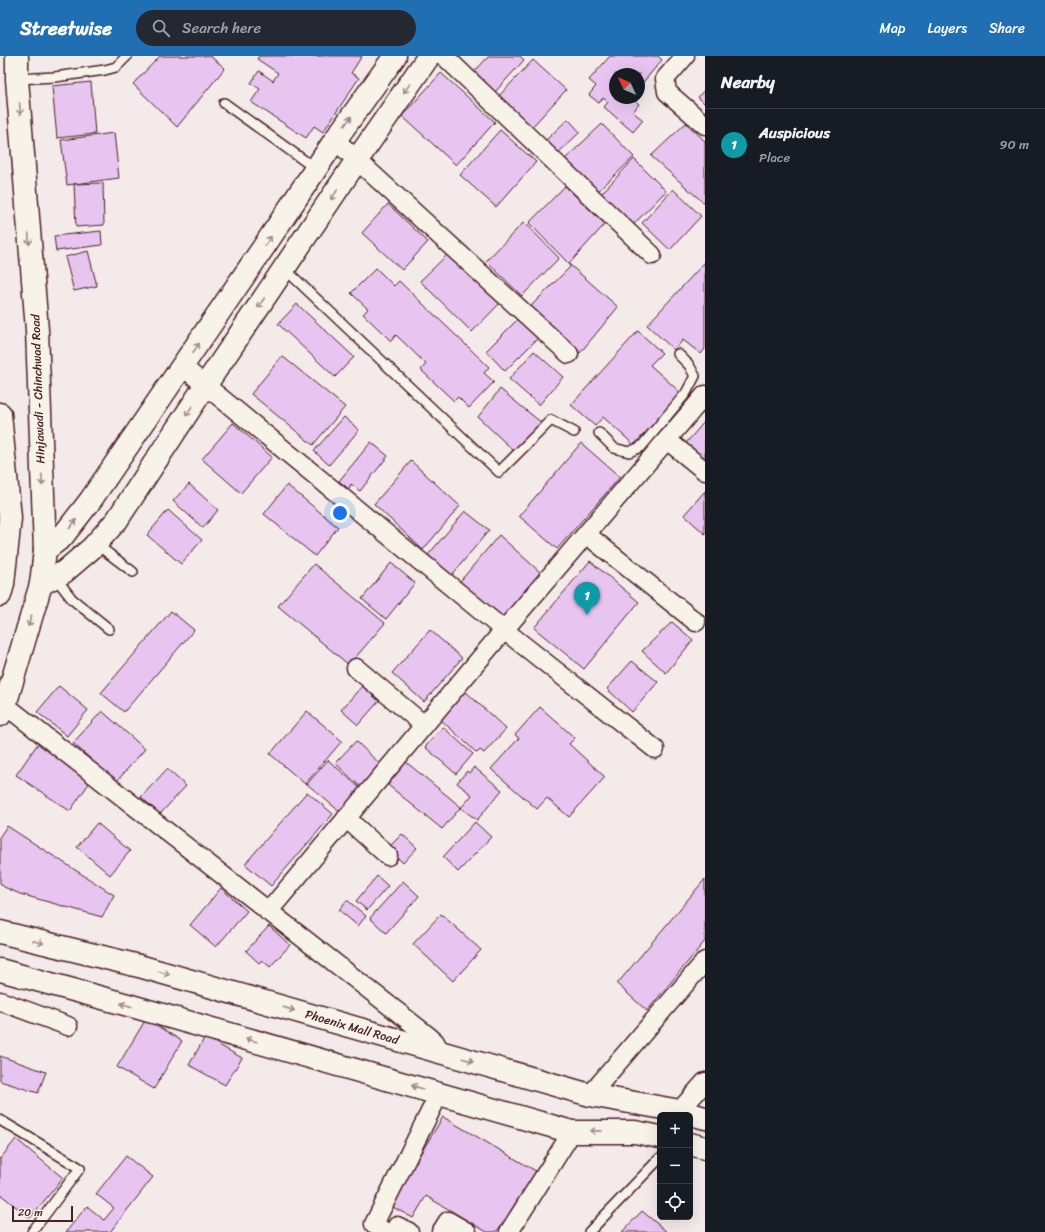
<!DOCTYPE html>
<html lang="en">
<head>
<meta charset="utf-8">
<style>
  body { margin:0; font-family:Sriracha,sans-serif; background:#242831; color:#f1f3f6 }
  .controls { position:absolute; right:12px; bottom:12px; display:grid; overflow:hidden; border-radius:6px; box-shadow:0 4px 16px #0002 }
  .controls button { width:36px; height:36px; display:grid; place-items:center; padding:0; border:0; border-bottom:1px solid #363941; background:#171b24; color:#f1f3f6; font:20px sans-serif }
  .compass { position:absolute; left:609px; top:12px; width:36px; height:36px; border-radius:50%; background:#171b24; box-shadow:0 4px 16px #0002; rotate:314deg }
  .scale { position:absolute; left:12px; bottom:10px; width:61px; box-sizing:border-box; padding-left:4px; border:2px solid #4a1f2b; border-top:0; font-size:11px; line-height:14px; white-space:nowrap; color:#4a1f2b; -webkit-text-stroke:3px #f7f3e8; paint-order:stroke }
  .you { position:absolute; left:340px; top:457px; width:14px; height:14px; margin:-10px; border:3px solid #fff; border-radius:50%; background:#1a73e8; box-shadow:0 0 0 6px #1a73e833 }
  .badge { display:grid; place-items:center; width:26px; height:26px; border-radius:50%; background:#1f6fb2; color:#fff; font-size:13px; font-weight:700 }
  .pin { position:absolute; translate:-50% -33px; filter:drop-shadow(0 1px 2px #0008) }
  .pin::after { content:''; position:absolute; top:21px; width:14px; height:12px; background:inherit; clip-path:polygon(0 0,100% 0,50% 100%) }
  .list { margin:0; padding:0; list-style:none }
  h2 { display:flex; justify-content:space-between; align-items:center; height:52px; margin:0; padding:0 16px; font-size:17px }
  h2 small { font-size:13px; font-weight:400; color:#9ea1a6 }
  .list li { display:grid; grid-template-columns:26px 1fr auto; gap:12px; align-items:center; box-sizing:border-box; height:72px; padding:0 16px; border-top:1px solid #363941 }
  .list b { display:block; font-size:15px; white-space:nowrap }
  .list p { margin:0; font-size:13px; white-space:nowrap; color:#9ea1a6 }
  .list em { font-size:13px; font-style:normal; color:#9ea1a6 }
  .icon { flex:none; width:22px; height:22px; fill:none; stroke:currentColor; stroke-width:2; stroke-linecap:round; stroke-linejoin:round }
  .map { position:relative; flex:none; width:705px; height:1176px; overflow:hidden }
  header { display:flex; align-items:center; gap:24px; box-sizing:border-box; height:56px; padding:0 20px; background:#1f6fb2; color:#fff }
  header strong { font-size:19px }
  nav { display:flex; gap:22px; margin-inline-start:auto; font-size:14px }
  .search { width:280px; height:36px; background:#242831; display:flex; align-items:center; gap:10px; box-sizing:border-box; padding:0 14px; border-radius:22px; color:#9ea1a6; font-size:15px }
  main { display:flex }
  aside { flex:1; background:#171b24 }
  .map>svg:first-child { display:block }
  .building { fill:#e8c5f0; stroke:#4a1f2b }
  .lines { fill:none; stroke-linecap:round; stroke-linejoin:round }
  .lane-casing { stroke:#4a1f2b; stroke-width:12 }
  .street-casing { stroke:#4a1f2b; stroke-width:21 }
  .secondary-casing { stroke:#4a1f2b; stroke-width:25 }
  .primary-casing { stroke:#4a1f2b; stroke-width:25 }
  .lane { stroke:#f7f3e8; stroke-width:9 }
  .street { stroke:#f7f3e8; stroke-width:18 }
  .secondary { stroke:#f7f3e8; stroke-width:22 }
  .primary { stroke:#f7f3e8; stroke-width:22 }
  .oneway { stroke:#a0898a }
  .labels { text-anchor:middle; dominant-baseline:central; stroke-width:4; stroke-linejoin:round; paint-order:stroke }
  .street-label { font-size:12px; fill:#4a1f2b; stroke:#f7f3e8 }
</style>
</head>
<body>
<header>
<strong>Streetwise</strong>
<div class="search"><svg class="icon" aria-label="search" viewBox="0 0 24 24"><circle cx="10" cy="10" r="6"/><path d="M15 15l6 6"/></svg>Search here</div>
<nav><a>Map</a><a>Layers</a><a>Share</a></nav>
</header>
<main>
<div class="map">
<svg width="705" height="1176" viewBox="0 0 705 1176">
  <rect width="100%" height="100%" fill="#f4eaea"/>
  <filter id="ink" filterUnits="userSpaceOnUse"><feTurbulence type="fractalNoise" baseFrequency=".025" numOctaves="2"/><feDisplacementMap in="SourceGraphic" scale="8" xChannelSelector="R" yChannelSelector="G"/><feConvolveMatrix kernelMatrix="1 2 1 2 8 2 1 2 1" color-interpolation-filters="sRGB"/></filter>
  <g filter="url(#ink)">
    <path class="building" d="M160,0h50l15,12 -48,59 -44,-43z
      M259,0h103l-11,17 8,5 -36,54 -9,-6 -8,12 -55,-36 9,-13 -9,-6 8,-12 14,10 5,-8 -21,-14z
      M489,0h31l4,4 -29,32 -21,-20z
      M610,0h48l4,4 -23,27v-13h-24v24h17l7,6 -6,8 10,8 -10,12 -29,-25 4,-5 -5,-4 -4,5 -10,-8 7,-9 -7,-6z
      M533,4l33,30 -36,39 -33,-31z
      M441,17l54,49 -39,43 -54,-49z
      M91,26l4,52 -38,4 -5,-52z
      M705,33v15l-7,-7z
      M568,63l12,13 -23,22 -12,-13z
      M686,67l19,18v63l-54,-48z
      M602,68l32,33 -38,36 -32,-33z
      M500,74l36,32 -40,45 -36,-32z
      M114,77l5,45 -52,7 -6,-45z
      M634,103l32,32 -36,37 -32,-31z
      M103,127l1,42 -28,2 -2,-43z
      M565,130l40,38 -36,40 -40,-41z
      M673,133l28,27 -31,34 -28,-27z
      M388,148l40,38 -26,28 -40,-37z
      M524,166l35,36 -37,38 -36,-35z
      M101,175l1,14 -46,6 -2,-15z
      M88,195l9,35 -23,5 -9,-34z
      M448,198l52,49 -28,29 -52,-51z
      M705,206v87l-4,5 -18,-14 -9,10 -27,-25z
      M569,208l49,43 -38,46 -51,-45 41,-41z
      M376,212l18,18 5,-5 90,86 -5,6 10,9 -25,26 -11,-11 -4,4 -33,-31 5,-6 -30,-29 -5,6 -28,-27 5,-5 -17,-16z
      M297,248l57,53 -19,20 -57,-53z
      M519,262l20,19 -34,34 -19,-20z
      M638,275l24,22 -12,12 31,28 -47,52 -31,-28 -8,9 -24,-21z
      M534,295l29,26 -24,28 -30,-26z
      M282,300l63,51 -32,38 -62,-51z
      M500,333l43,35 -28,28 -37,-35z
      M344,361l15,13 -30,35 -15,-14z
      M705,365v38l-19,-16z
      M233,367l39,34 -31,36 -39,-34z
      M371,386l17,14 -28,35 -9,-7 -2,5 -10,-8z
      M581,387l39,34 -63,72 -38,-33z
      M411,405l49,45 -37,44 -49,-46z
      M189,428l29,26 -15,18 -30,-27z
      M287,429l51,42 -23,29 -51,-42z
      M705,435v43l-21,-19z
      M168,454l34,30 -21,24 -34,-29z
      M465,455l24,19 -37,45 -24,-20z
      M499,479l42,38 -40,47 -44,-35z
      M590,505l49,41 -55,67 -50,-41z
      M391,507l24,20 -29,36 -24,-20z
      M314,508l71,59 -36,42 -71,-59z
      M171,555l23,19 -70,82 -23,-19z
      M672,566l21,18 -27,33 -24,-22z
      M430,574l32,28 -38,44 -32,-29z
      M632,605l26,21 -26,30 -25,-23z
      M59,630l29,24 -21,26 -30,-24z
      M362,630l17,15 -21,24 -17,-15z
      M464,634l42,39 -22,24 -4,-3 -3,3 -38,-35z
      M540,651l35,31 -6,6 36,33 -36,40 -22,-19 -10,11 -46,-40 28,-31 -4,-3z
      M102,655l43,38 -29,33 -43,-39z
      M307,655l35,30 -37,43 -35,-30z
      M443,671l30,27 -17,20 -31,-27z
      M356,685l28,27 -20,22 -29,-27z
      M39,686l53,37 -22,32 -54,-36z
      M328,704l32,28 -21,23 -32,-27z
      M406,706l55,45 -19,22 -54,-44z
      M474,711l28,23 -25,30 -16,-12 11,-13 -15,-12 10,-12 2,2z
      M167,713l19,17 -26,28 -19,-17z
      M307,736l26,22 -62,72 -26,-22z
      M475,766l16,15 -33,35 -15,-15z
      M97,767l33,28 -20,24 -33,-28z
      M7,770l107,69 -12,22 -82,-23 -16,-7 -4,-4v-47z
      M402,778l15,14 -14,15 -15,-15z
      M377,820l11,10 -21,24 -11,-9z
      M705,823v62l-58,70 -30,-27z
      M403,825l16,15 -33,37 -16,-15z
      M221,832l26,23 -31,36 -26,-22z
      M347,844l19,16 -8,10 -19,-16z
      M441,858l40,36 -28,31 -40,-37z
      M269,870l21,19 -20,22 -8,-7 -3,3 -13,-12z
      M146,963l36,22 -28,48 -37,-22z
      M205,981l37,21 -17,27 -36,-20z
      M0,1000l46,16 -8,21 -38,-12z
      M443,1061l98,57 -45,58h-9l-61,-36 -13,22 -24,-13z
      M16,1083l47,39 -33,40 -30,-24v-35z
      M126,1100l27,21 -43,55h-44l21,-26 17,14 10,-12 -18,-14z
      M642,1155l25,21h-45z"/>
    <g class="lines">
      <defs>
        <path id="lane" d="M17,23l38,-2 50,-7 11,-3 11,-11
          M224,47l92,66
          M285,213l214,203 52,-52 23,12
          M599,377l15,15 15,4 12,-5 45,-54 9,-17 -6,-11 -11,-11
          M96,488l37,28
          M55,521l17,22 37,30
          M0,1064l80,48 -48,64
          M589,1176l71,-74"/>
        <path id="street" d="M444,0l208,199
          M685,0l-20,23 2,13 38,33
          M335,84l234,214
          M183,311l321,263 151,119
          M667,384l38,31
          M586,478l110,88
          M356,612l68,57
          M5,649l422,330 8,7 5,9
          M346,762l42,38
          M268,856l236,-282 201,-235
          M0,945l68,25
          M590,1039l115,-134
          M676,1059l29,-33
          M397,1170l12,6
          M385,1176l-11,-8 65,-130
          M441,1176l7,-11 19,11
          M509,1176l63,-100"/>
        <path id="secondary" d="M45,494l17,-13 28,-36 173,-253 72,-108 60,-84
          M41,528l23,-12 28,-24 25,-28 88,-134 152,-226 72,-104
          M0,876l139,34 451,129 90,16 25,7
          M0,914l128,35 444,127h63l25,5
          M690,1088l15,4"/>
        <path id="primary" d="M0,358l10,104 -7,66 -3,11
          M0,659l5,-10 36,-121 4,-34 -8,-220 -20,-251v-23"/>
      </defs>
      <use href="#lane" class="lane-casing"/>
      <use href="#street" class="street-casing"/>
      <use href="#secondary" class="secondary-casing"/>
      <use href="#primary" class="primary-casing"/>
      <use href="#lane" class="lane"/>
      <use href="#street" class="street"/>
      <use href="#secondary" class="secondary"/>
      <use href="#primary" class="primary"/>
    </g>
    <defs><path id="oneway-shaft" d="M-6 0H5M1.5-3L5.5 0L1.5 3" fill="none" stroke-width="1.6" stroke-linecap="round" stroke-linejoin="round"/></defs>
    <g class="oneway">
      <use href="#oneway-shaft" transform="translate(407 32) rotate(125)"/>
      <use href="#oneway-shaft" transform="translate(20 53) rotate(86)"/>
      <use href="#oneway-shaft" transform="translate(348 65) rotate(-54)"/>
      <use href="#oneway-shaft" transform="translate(334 139) rotate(124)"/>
      <use href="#oneway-shaft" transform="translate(29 183) rotate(86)"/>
      <use href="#oneway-shaft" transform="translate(268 185) rotate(-57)"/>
      <use href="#oneway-shaft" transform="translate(261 247) rotate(124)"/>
      <use href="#oneway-shaft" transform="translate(196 292) rotate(-56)"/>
      <use href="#oneway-shaft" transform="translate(189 355) rotate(123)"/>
      <use href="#oneway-shaft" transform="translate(42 424) rotate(88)"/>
      <use href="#oneway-shaft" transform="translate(73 468) rotate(-52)"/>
      <use href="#oneway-shaft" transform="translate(30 565) rotate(107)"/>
      <use href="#oneway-shaft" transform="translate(38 886) rotate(14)"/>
      <use href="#oneway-shaft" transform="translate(164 917) rotate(16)"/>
      <use href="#oneway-shaft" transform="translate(126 949) rotate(-165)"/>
      <use href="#oneway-shaft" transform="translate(289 953) rotate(16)"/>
      <use href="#oneway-shaft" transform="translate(251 984) rotate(-164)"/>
      <use href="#oneway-shaft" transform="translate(468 1004) rotate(16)"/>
      <use href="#oneway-shaft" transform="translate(417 1031) rotate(-164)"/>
      <use href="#oneway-shaft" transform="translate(596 1075) rotate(179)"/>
    </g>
  </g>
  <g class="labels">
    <g class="street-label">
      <text transform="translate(38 333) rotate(-92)">Hinjawadi - Chinchwad Road</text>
      <text transform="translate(352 971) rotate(16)">Phoenix Mall Road</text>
    </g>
  </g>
</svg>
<div class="controls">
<button>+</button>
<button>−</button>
<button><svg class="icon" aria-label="locate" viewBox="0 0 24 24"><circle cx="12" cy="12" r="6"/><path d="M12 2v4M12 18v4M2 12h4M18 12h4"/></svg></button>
</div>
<svg class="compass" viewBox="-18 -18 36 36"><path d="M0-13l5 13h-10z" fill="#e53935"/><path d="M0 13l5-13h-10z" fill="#9ea1a6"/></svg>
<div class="scale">20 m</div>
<div class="you"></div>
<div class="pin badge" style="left:587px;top:559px;background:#0f9aa8">1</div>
</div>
<aside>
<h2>Nearby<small></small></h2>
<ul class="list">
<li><span class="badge" style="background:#0f9aa8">1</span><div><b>Auspicious</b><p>Place</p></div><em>90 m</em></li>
</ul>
</aside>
</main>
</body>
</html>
